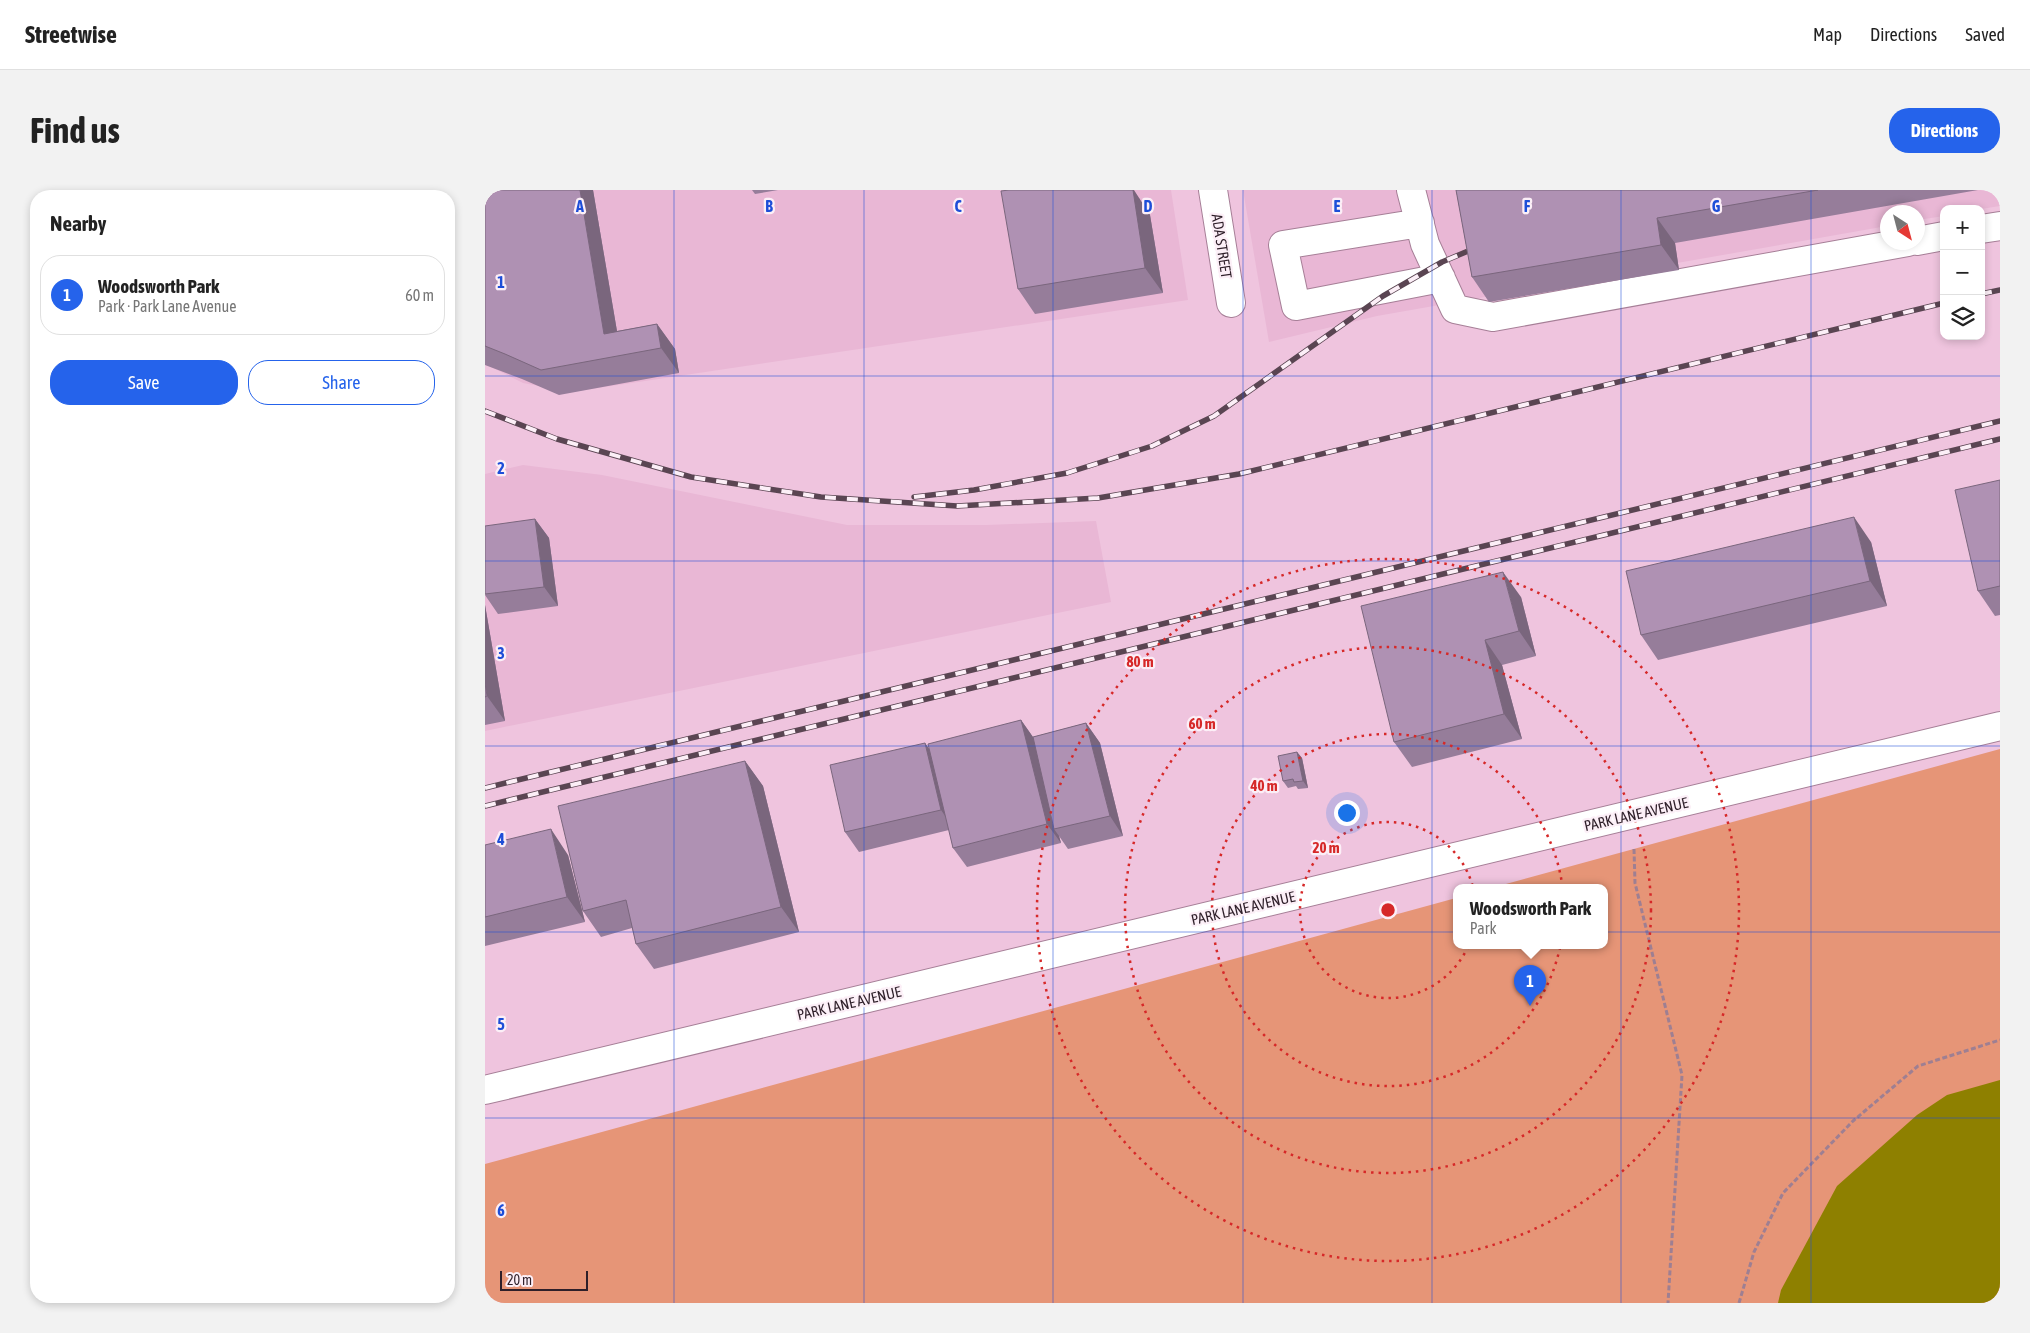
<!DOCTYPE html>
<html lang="en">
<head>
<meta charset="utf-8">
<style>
  body { margin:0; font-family:"Asap Condensed",sans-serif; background:#f2f2f2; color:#222 }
  .controls { position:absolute; right:15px; top:15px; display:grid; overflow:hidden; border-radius:10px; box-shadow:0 2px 8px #0003 }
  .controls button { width:45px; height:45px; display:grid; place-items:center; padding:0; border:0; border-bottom:1px solid #e0e0e0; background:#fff; color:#222; font:25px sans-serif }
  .compass { position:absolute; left:1395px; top:15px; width:45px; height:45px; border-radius:50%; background:#fff; box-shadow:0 2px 8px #0003; rotate:144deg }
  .scale { position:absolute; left:15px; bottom:12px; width:88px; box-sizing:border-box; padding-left:5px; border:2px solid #2e1f29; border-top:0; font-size:14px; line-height:18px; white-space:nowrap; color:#2e1f29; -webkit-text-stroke:4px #fceff7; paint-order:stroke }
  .you { position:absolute; left:861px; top:622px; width:18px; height:18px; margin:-12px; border:4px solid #fff; border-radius:50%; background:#1a73e8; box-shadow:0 0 0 8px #1a73e833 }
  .badge { display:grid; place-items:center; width:32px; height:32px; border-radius:50%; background:#2563eb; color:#fff; font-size:16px; font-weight:700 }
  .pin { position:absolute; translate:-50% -41px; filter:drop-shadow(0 1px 2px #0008) }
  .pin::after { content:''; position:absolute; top:26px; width:18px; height:15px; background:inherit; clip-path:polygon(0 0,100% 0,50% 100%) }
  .popup { position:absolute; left:968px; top:694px; width:155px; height:65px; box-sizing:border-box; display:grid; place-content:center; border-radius:10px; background:#fff; filter:drop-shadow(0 1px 4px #0005); font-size:16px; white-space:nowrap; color:#767676 }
  .popup b { font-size:19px; color:#222 }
  .popup::after { content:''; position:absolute; left:50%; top:100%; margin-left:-10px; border:10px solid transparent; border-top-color:#fff }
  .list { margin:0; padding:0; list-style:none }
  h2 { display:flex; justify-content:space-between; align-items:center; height:65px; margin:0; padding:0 20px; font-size:21px }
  h2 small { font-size:16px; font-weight:400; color:#767676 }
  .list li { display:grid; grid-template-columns:32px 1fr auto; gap:15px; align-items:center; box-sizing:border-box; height:80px; margin:0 10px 10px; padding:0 10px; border:1px solid #e0e0e0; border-radius:20px }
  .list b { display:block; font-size:19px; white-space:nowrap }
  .list p { margin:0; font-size:16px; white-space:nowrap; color:#767676 }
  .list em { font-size:16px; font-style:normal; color:#767676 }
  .actions { display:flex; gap:10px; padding:15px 20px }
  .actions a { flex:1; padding:11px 0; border:1px solid #2563eb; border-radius:20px; text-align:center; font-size:18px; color:#2563eb }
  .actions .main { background:#2563eb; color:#fff }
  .icon { flex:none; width:28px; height:28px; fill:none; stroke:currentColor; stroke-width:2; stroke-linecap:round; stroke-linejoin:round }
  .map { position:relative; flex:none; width:1515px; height:1113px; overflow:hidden; border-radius:20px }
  header { display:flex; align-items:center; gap:30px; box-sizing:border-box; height:70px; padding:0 25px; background:#fff; border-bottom:1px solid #e0e0e0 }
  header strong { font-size:24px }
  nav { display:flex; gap:28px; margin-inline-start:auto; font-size:18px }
  .intro { display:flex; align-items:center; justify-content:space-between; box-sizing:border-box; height:120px; padding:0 30px }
  h1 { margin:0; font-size:35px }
  .button { padding:12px 22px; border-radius:20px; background:#2563eb; color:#fff; font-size:18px; font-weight:700 }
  main { display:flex; gap:30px; padding:0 30px }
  aside { flex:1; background:#fff; border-radius:20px; box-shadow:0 2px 8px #0003 }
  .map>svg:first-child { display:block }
  .built { fill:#e9b7d5 }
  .green { fill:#e69577 }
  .water { fill:#8e8000 }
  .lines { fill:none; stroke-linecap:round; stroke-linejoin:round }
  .minor-casing { stroke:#a67f97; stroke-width:30 }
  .path { stroke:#9e7f92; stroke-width:3; stroke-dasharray:5 2.5; stroke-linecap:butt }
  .minor { stroke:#fff; stroke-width:28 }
  .rail-casing { stroke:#5a4552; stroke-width:5.5 }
  .rail { stroke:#fceff7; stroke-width:4; stroke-dasharray:11; stroke-linecap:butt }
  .wall { fill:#967d9a }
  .shaded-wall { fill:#7a667d }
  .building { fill:#af91b3; stroke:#7a667d }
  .grid { fill:none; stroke:#1d4ed8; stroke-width:1; stroke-opacity:0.55 }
  .ring { fill:none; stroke:#d62828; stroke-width:2.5; stroke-dasharray:2.5 5 }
  .labels { text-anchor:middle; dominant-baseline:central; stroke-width:4.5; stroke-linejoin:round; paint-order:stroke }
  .street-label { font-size:15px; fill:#2e1f29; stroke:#fceff7 }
  .grid-label { font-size:16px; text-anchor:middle; font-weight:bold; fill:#1d4ed8; stroke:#fceff7; stroke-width:4.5; stroke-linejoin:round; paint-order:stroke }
  .centre { fill:#d62828; stroke:#fceff7; stroke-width:2.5 }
  .ring-label { font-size:15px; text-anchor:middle; font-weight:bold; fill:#d62828; stroke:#fceff7; stroke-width:4.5; stroke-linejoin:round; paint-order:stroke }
</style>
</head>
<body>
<header>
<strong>Streetwise</strong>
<nav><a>Map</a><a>Directions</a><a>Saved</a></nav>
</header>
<div class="intro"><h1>Find us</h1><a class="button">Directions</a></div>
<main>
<aside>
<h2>Nearby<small></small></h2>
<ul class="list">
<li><span class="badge">1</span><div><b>Woodsworth Park</b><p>Park · Park Lane Avenue</p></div><em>60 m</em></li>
</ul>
<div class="actions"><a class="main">Save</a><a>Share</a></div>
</aside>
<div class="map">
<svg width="1515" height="1113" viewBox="0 0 1515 1113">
  <rect width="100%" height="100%" fill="#efc4de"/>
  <path class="built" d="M0,0h686l17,110 -617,92 -48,-9 -38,-19z
    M758,0h757v16l-19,3h-37v7l-26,4 -1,-8h-30v14l-510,90 -108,26z
    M38,275l79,10 245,50h140l109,-4 15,81 -626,129v-257z"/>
  <path class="green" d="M1515,559v554h-1515v-139l971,-266v47h148v-58h-109z"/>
  <path class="water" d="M1515,890v223h-222l3,-13 56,-104 80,-71 30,-20z"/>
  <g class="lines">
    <defs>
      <path id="minor" d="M728,0l18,113
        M926,0l14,54 30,65 38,8 415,-75
        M935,33l-137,22 13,61 145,-28
        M1496,39l19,-3
        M1432,51l27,-5
        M0,900l1515,-364"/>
    </defs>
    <use href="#minor" class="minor-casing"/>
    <path class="path" d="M1149,659l1,34 47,192 -14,228
      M1254,1113l15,-51 29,-59 70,-72 65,-55 82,-26"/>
    <use href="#minor" class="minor"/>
    <defs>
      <path id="rail" d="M1496,104l19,-4
        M0,221l72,28 134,38 130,20 136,9 141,-8 141,-24 705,-171
        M429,307l60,-7 93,-17 85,-27 62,-30 169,-120 59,-34 38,-16
        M0,598l1515,-367
        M0,616l1515,-367"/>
    </defs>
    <use href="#rail" class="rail-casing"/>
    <use href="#rail" class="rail"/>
  </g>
  <path class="wall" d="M0,0h108l24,141 40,-7 18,25 4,24 -120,22 -37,-16 -37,-14z
    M267,0h26l-23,4z
    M971,0h522l-303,53 4,27 -190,32 -17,-25z
    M654,8l1,2 10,15 13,78 -128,21 -17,-25z
    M1515,290v135l-5,1 -17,-25z
    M50,329l14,19 9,68 -60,8 -13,-19z
    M1386,352l16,64 -229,54 -17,-25z
    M1036,407l15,59 -34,9 20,74 -110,28 -18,-25z
    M0,415l20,116 -20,4z
    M536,530l12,17 53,-14 14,20 23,93 -55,13 -9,-13 2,7 -94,24 -14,-19 -4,-18 -90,22 -14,-20 80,-89 4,6z
    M812,562l5,6 6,30 -10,1 -2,-3 -8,2 -5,-7z
    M260,571l18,25 36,146 -145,37 -18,-25 -4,-16 -31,9 -18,-26z
    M0,655l83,10 17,67 -100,24z"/>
  <path class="shaded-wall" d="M95,0h13l28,165 -17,-21z
    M639,0h10l16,25 13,78 -18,-25z
    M1172,28l18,25 4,27 -18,-25z
    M172,134l18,25 4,24 -18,-25z
    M1369,327l17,25 16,64 -17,-25z
    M50,329l14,19 9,68 -14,-19z
    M1018,382l18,25 15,59 -17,-25z
    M0,415l20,116 -18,-25 -2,-13z
    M1000,450l17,25 20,74 -18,-25z
    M536,530l14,20 19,89 5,7 2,7 -14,-19z
    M601,533l14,20 23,93 -13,-20z
    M440,553l14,20 15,66 -13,-19z
    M812,562l5,6 6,30 -5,-7z
    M260,571l18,25 36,146 -18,-25z
    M66,639l17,26 17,67 -18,-25z"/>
  <path class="building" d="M0,0h95l24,144 53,-10 4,24 -120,22 -36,-16 -20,-8z
    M524,0h124l12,78 -127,21 -17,-98z
    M971,0h362l-161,28 4,27 -189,32z
    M1515,290v106l-22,5 -23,-101z
    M1369,327l16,64 -229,54 -15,-64z
    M50,329l9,68 -59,7v-68z
    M1018,382l16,59 -34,9 19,74 -110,28 -33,-136z
    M0,493l2,13 -2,1z
    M536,530l26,104 -94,24 -25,-104z
    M601,533l24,93 -56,13 -21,-92z
    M440,553l16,67 -96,22 -15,-67z
    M812,562l6,29 -9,1 -1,-3 -10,2 -5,-25z
    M260,571l36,146 -145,37 -10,-44 -43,11 -25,-105z
    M66,639l16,68 -82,20v-72z"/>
  <path class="grid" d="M189,0v1113M379,0v1113M568,0v1113M758,0v1113M947,0v1113M1136,0v1113M1326,0v1113M0,186h1515M0,371h1515M0,556h1515M0,742h1515M0,928h1515"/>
  <g class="ring">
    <circle cx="903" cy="720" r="88"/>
    <circle cx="903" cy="720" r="176"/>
    <circle cx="903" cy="720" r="263"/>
    <circle cx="903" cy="720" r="351"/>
  </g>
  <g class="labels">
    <g class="street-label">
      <text transform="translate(737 56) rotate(81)">ADA STREET</text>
      <text transform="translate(1151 624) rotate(-13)">PARK LANE AVENUE</text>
      <text transform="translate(758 718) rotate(-13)">PARK LANE AVENUE</text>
      <text transform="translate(364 813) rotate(-13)">PARK LANE AVENUE</text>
    </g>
  </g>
  <g class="grid-label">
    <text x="95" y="22">A</text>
    <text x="284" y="22">B</text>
    <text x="473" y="22">C</text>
    <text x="663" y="22">D</text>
    <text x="852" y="22">E</text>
    <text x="1042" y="22">F</text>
    <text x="1231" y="22">G</text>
    <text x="16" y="98">1</text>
    <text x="16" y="284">2</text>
    <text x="16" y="469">3</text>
    <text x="16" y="655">4</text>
    <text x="16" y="840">5</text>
    <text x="16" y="1026">6</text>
  </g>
  <circle cx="903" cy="720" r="8" class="centre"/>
  <g class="ring-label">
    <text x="655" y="477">80 m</text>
    <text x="717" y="539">60 m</text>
    <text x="779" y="601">40 m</text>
    <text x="841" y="663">20 m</text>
  </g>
</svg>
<div class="controls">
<button>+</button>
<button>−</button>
<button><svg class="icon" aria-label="layers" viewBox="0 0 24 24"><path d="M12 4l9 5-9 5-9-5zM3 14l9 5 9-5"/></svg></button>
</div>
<svg class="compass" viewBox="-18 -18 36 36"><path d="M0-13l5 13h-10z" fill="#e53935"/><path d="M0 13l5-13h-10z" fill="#767676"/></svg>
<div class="scale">20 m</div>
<div class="you"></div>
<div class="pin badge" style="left:1045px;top:816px">1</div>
<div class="popup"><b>Woodsworth Park</b>Park</div>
</div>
</main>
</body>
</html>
